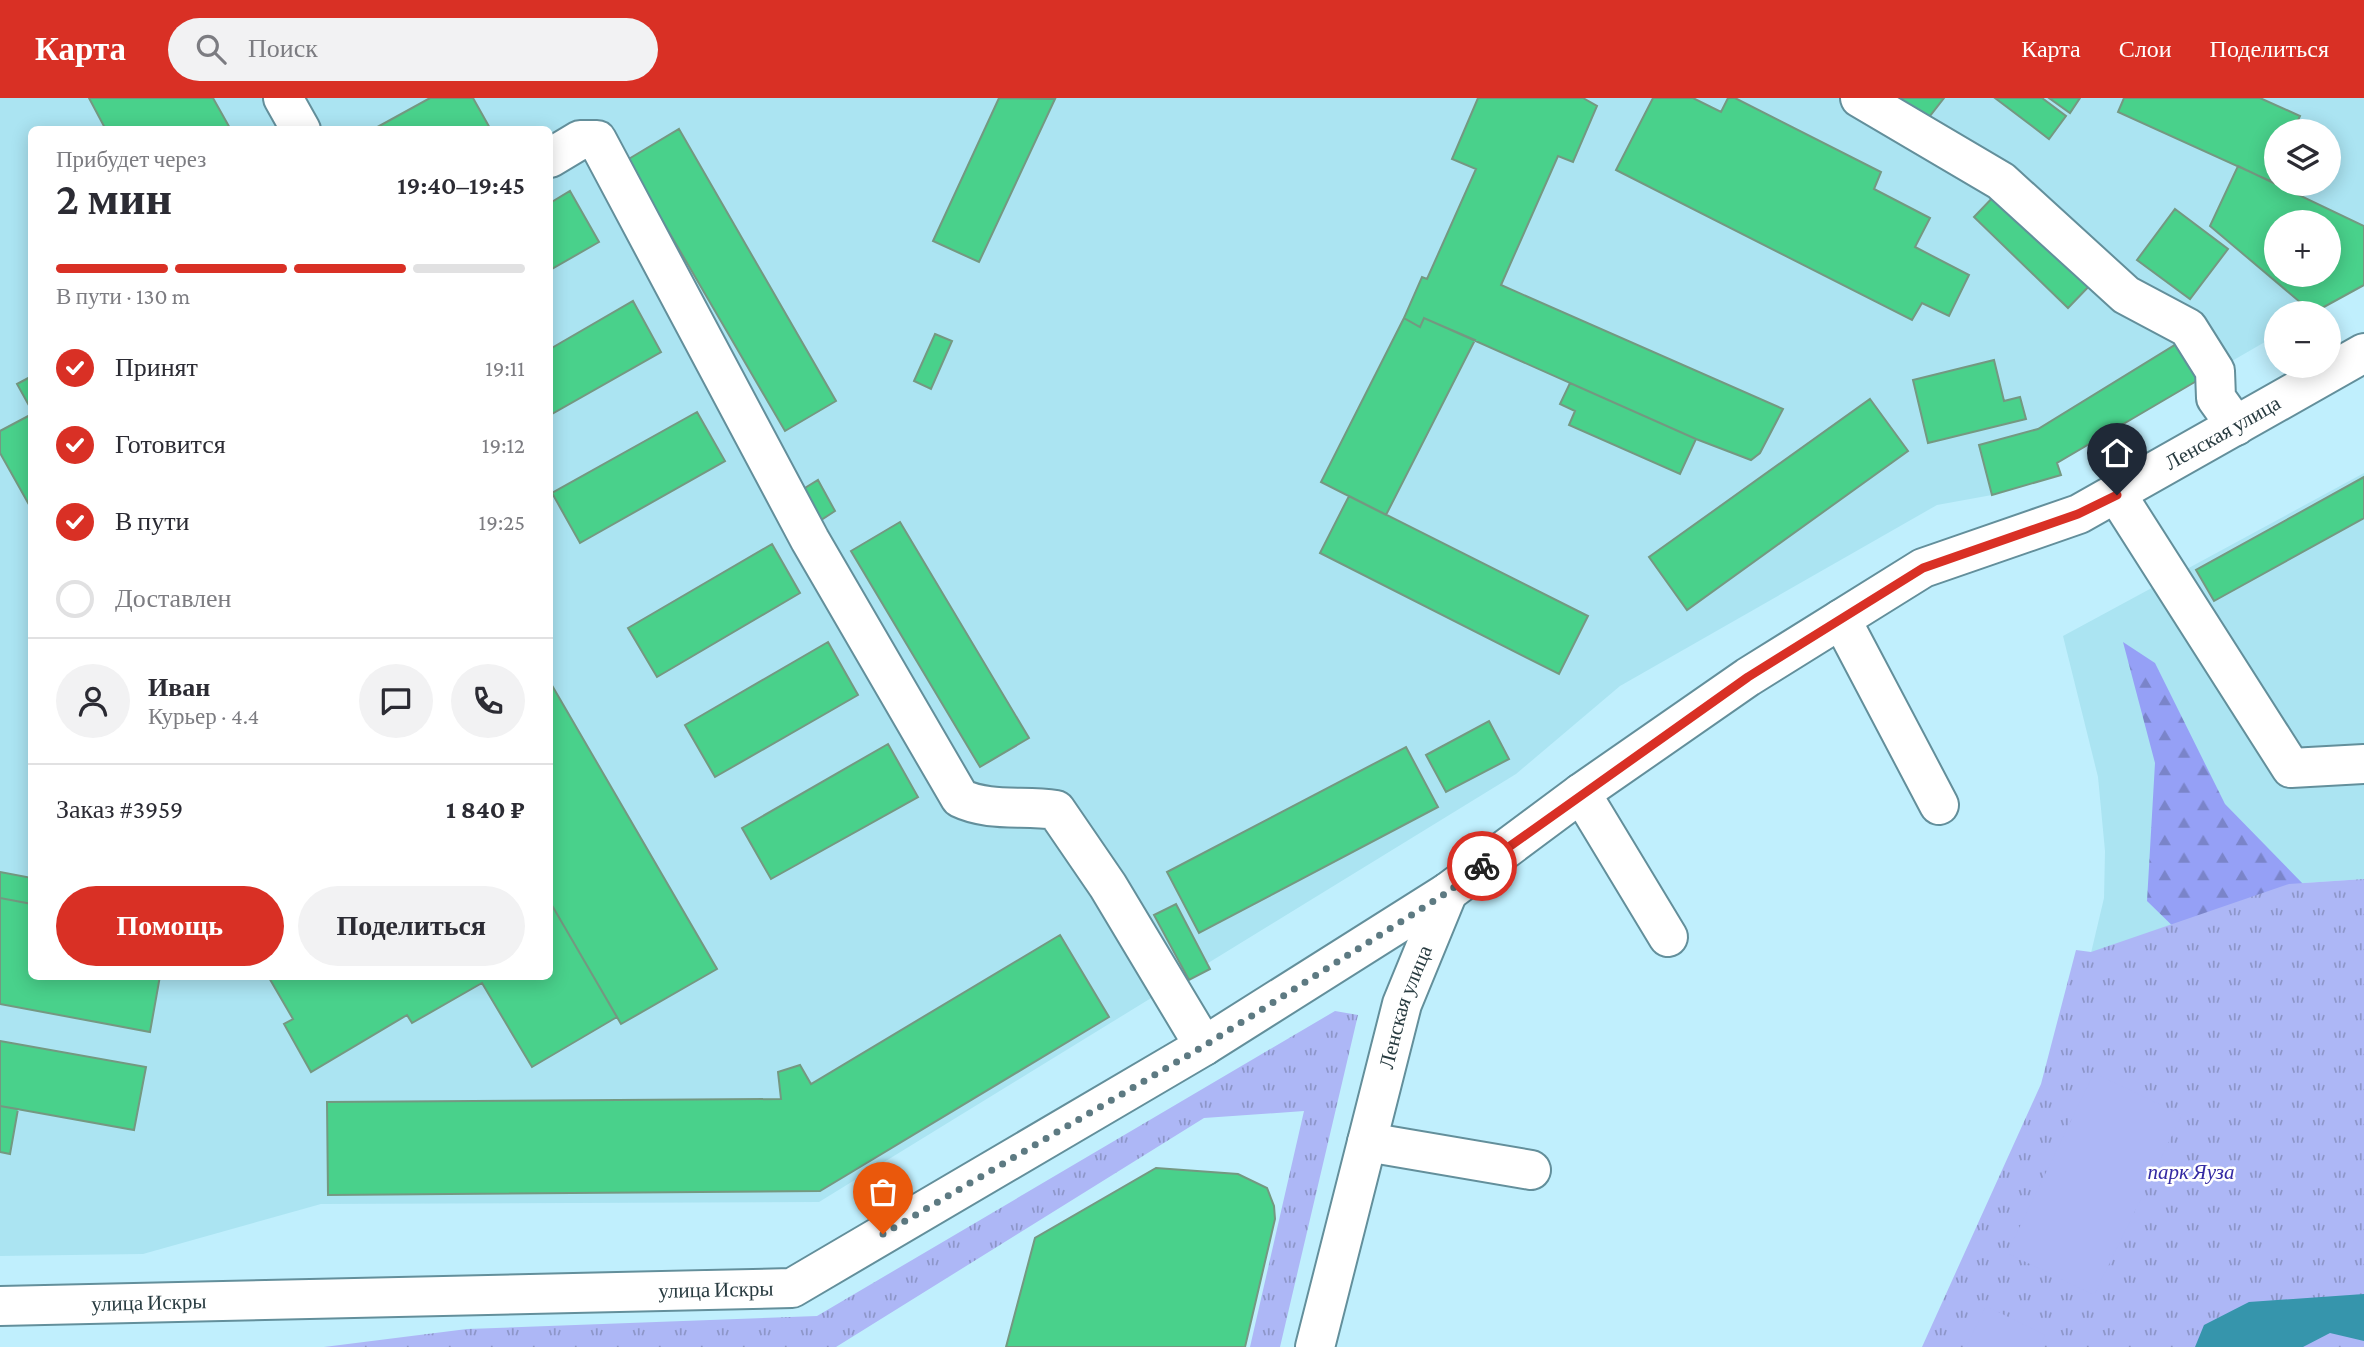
<!DOCTYPE html>
<html lang="ru">
<meta charset="utf-8">
<style>
body{margin:0;font-family:"Crimson Pro",serif;background:#f2f2f3;color:#2b2b33;height:100vh;display:flex;flex-direction:column;font-size:26px;white-space:nowrap}
*{box-sizing:border-box;margin:0}
p{font-size:23px;color:#7c7c81}
.icon{flex:none;width:38px;height:38px;fill:none;stroke:currentColor;stroke-width:2;stroke-linecap:round;stroke-linejoin:round}
.map{position:relative;flex:1;overflow:hidden}
.panel{position:absolute;left:28px;top:28px;width:525px;height:854px;display:flex;flex-direction:column;background:#fff;border-radius:10px;box-shadow:0 4px 18px #0003}
.panel>*{flex:none}
.tools{position:absolute;left:2264px;top:21px;display:grid;gap:14px}
.tools a{display:grid;place-items:center;width:77px;height:77px;border-radius:50%;background:#fff;box-shadow:0 4px 18px #0003;font-size:35px}
.pin{position:absolute;display:grid;place-items:center;width:60px;height:60px;color:#fff;margin:-72px -30px;border-radius:50% 50% 50% 0;rotate:-45deg;box-shadow:0 0 7px #0007}
.pin .icon{rotate:45deg}
.courier{position:absolute;display:grid;place-items:center;width:70px;height:70px;margin:-35px;border:5px solid #d93025;border-radius:50%;background:#fff;color:#222;box-shadow:0 2px 9px #0007}
.overview em{font-style:normal;font-weight:600}
.overview div{display:flex;flex-direction:column-reverse}
.overview{display:flex;align-items:center;justify-content:space-between;height:119px;padding:0 28px}
h1{font-size:46px;font-weight:600;line-height:52px}
.bar{display:grid;grid-template-columns:repeat(4,1fr);gap:10px 7px;align-content:center;height:84px;padding:0 28px}
.bar i{height:9px;border-radius:5px;background:#e1e1e2}
.bar .selected{background:#d93025}
.bar p{grid-column:span 4}
.line{display:flex;align-items:center;gap:18px;padding:0 28px;border-top:2px solid #e1e1e2}
.line div{flex:1}
.round{display:grid;place-items:center;flex:none;width:74px;height:74px;border-radius:37px;background:#f2f2f3}
ol{padding:0 28px;list-style:none}
li{display:flex;align-items:center;gap:21px;height:77px}
li p{margin-inline-start:auto}
li .icon{padding:7px;border-radius:50%;background:#d93025;color:#fff;stroke-width:4}
li:last-child{color:#7c7c81}
li i{width:38px;height:38px;border:4px solid #e1e1e2;border-radius:50%}
.button{display:flex;gap:14px;margin-top:auto;padding:14px 28px}
.button a{flex:1;height:80px;border-radius:42px;background:#d93025;color:#fff;font-size:28px;font-weight:600;line-height:80px;text-align:center}
.button a+a{background:#f2f2f3;color:#2b2b33}
header{display:flex;align-items:center;gap:42px;box-sizing:border-box;height:98px;padding:0 35px;background:#d93025;color:#fff}
header strong{font-size:33px}
nav{display:flex;gap:38px;margin-inline-start:auto;font-size:24px}
.search{width:490px;height:63px;background:#f2f2f3;display:flex;align-items:center;gap:18px;box-sizing:border-box;padding:0 24px;border-radius:38px;color:#7c7c81;font-size:26px}
.map>svg:first-child{display:block}
.built{fill:#abe4f2;fill-rule:evenodd}
.forest{fill:url(#forest-firs)}
.park{fill:url(#park-tufts)}
.pitch{fill:#adb7f6}
.water{fill:#3695ac}
.building{fill:#49d18b;stroke:#749881;stroke-width:2;fill-rule:evenodd}
.lines{fill:none;stroke-linecap:round;stroke-linejoin:round}
.minor-casing{stroke:#638f9b;stroke-width:42}
.minor{stroke:#fff;stroke-width:38}
.done{stroke:#5d7a82;stroke-width:7;stroke-dasharray:0 12.6}
.route{stroke:#d93025;stroke-width:9}
.labels{text-anchor:middle;stroke-width:5;stroke-linejoin:round;paint-order:stroke}
.street-label{font-size:21px;fill:#283b40;stroke:#fff}
.park-label{font-size:21px;font-style:italic;fill:#342aa3;stroke:#fff}
</style>
<header>
<strong>Карта</strong>
<div class="search"><svg class="icon" aria-label="search" viewBox="0 0 24 24"><circle cx="10" cy="10" r="6"/><path d="M15 15l6 6"/></svg>Поиск</div>
<nav><a>Карта</a><a>Слои</a><a>Поделиться</a></nav>
</header>
<div class="map">
<svg width="2364" height="1249" viewBox="0 0 2364 1249">
<defs>
<pattern id="forest-firs" width="22" height="20" patternUnits="userSpaceOnUse" patternTransform="scale(1.75)"><rect width="22" height="20" fill="#95a0f6"/><path d="M5 1l3.5 6h-7zM16 11l3.5 6h-7z" fill="#7a84c9"/></pattern>
<pattern id="park-tufts" width="24" height="20" patternUnits="userSpaceOnUse" patternTransform="scale(1.75)"><rect width="24" height="20" fill="#adb7f6"/><path d="M3 7l-1-3M5 7V3M7 7l1-3M15 17l-1-3M17 17v-4M19 17l1-3" fill="none" stroke="#8d96c9"/></pattern>
</defs>
<rect width="100%" height="100%" fill="#c0effd"/>
<path class="built" d="M0,0H2364V187L2314,215H2277V237L2057,364L1992,397L1937,407L1620,588L1516,676L819,1104L321,1106L143,1156L0,1158ZM32,32H550V878H32ZM2277,33H2329V86H2277ZM2277,124H2329V177H2277Z
M2364,375V781L2289,786L2091,855L2104,800L2105,753L2098,679L2063,538Z"/>
<path class="forest" d="M2123,544L2155,565L2225,706L2304,787L2186,841L2147,803L2155,665Z"/>
<path class="park" d="M2364,781V1249H1922L2041,986L2076,852L2091,854L2289,786Z
M1335,913L1358,917L1280,1249H1250L1304,1013L1204,1020L836,1249H324L467,1231L817,1218Z"/>
<path class="pitch" d="M2094,975L2182,1017L2094,1197L2007,1155Z
M1986,1208L2045,1237L2039,1249H1966Z"/>
<path class="water" d="M2364,1196V1243L2330,1235L2303,1249H2195L2204,1227L2249,1204Z"/>
<path class="building" d="M89,0H213L231,32H106Z
M430,0H473L491,32H372Z
M999,0L1055,1L979,164L933,143Z
M1478,0H1583L1597,8L1573,64L1558,58L1501,187L1783,311L1760,355L1751,362L1696,341L1424,220L1420,229L1404,220L1422,179L1427,181L1476,71L1452,61Z
M1653,0H1693L1721,14L1728,0H1735L1881,74L1874,91L1930,120L1915,149L1969,177L1949,218L1922,205L1912,222L1616,72Z
M1897,0H1944L1926,23Z
M1995,0H2042L2066,18L2049,41Z
M2049,0H2080L2070,15Z
M2124,0H2260L2300,18L2293,33H2277V68L2270,83L2118,14Z
M679,31L836,303L785,333L627,62Z
M2238,68L2364,128V187L2313,215L2210,128ZM2277,124H2329V177H2277Z
M570,93L599,144L550,172V105Z
M1999,93L2094,183L2068,210L1974,119Z
M2175,111L2228,151L2190,201L2137,162Z
M633,203L661,254L550,317V251Z
M1404,220L1420,229L1424,220L1475,242L1386,417L1321,384Z
M935,236L952,243L931,291L914,283Z
M2183,242L2205,278L2057,365L2061,377L1992,397L1979,347L2038,331Z
M1994,262L2004,303L2020,299L2026,321L1928,345L1913,282Z
M32,278V313L17,286Z
M1570,285L1696,341L1680,376L1569,327L1575,313L1560,306Z
M1870,301L1908,353L1687,512L1649,459Z
M697,314L725,363L580,445L552,395Z
M32,316V412L0,355V333Z
M2364,379V420L2214,503L2196,472Z
M818,382L835,413L818,424L800,393Z
M1349,398L1588,518L1559,576L1320,455Z
M900,424L1029,640L980,669L851,453Z
M772,446L800,495L657,579L628,530Z
M828,544L858,597L715,679L685,627Z
M550,584L717,871L621,926L550,804Z
M1489,623L1509,661L1446,694L1426,657Z
M888,646L918,699L771,781L742,730Z
M1406,649L1438,709L1199,835L1167,774Z
M0,774L32,780V806L0,800Z
M0,800L32,806V878H160L150,934L0,906Z
M550,804L617,919L532,969L482,885L412,925L407,917L311,974L284,926L293,921L268,878H550Z
M1176,806L1210,871L1189,882L1154,817Z
M1060,837L1109,919L820,1093L328,1097L327,1004L781,1001L778,974L800,967L811,986Z
M0,943L146,969L134,1032L0,1008Z
M0,1008L18,1011L10,1056L0,1054Z
M1156,1070L1238,1076L1267,1090L1274,1108L1275,1121L1245,1249H1006L1035,1140Z"/>
<g class="lines">
<g class="minor-casing">
<g id="minor">
<path d="M283,0L301,32"/>
<path d="M1860,0L2001,83L2126,197L2188,230L2215,273L2216,300L2236,328"/>
<path d="M550,60L580,42H597L810,442L960,700C989,714 1023,707 1056,712L1108,788L1204,948"/>
<path d="M2117,397L2291,670L2364,666"/>
<path d="M1841,521L1939,707"/>
<path d="M1581,695L1668,839"/>
<path d="M1367,1044L1531,1072"/>
<path id="s1" d="M0,1208L792,1190L1204,948L1448,794L1581,695L1748,579L1923,470L2079,416L2364,255"/>
<path id="s2" d="M1315,1249L1402,906L1448,794"/>
</g>
</g>
<use href="#minor" class="minor"/>
</g>
<g class="lines">
<path class="done" d="M883,1136L1204,948L1448,794L1482,768"/>
<path class="route" d="M1482,768L1748,579L1923,470L2078,416L2117,397"/>
</g>
<g class="labels">
<g class="street-label">
<text dy="7" stroke="none"><textPath href="#s1" startOffset="2464">Ленская улица</textPath></text>
<text dy="7" stroke="none"><textPath href="#s2" startOffset="352">Ленская улица</textPath></text>
<text dy="7" stroke="none"><textPath href="#s1" startOffset="716">улица Искры</textPath></text>
<text dy="7" stroke="none"><textPath href="#s1" startOffset="149">улица Искры</textPath></text>
</g>
<g class="park-label">
<text x="2191" y="1081">парк Яуза</text>
</g>
</g>
</svg>
<div class="tools">
<a><svg class="icon" aria-label="layers" viewBox="0 0 24 24"><path d="M12 4l9 5-9 5-9-5zM3 14l9 5 9-5"/></svg></a>
<a>+</a>
<a>−</a>
</div>
<div class="pin" style="left:883px;top:1136px;background:#ea580c"><svg class="icon" aria-label="bag" viewBox="0 0 24 24"><path d="M5 8h14l-1 12H6zM9 8a3 3 0 0 1 6 0"/></svg></div>
<div class="pin" style="left:2117px;top:397px;background:#1f2937"><svg class="icon" aria-label="home" viewBox="0 0 24 24"><path d="M3 11l9-7 9 7M6 9v11h12V9"/></svg></div>
<div class="courier" style="left:1482px;top:768px"><svg class="icon" aria-label="bike" viewBox="0 0 24 24"><circle cx="6" cy="16" r="4"/><circle cx="18" cy="16" r="4"/><path d="M6 16l4-8h5l3 8M10 8l3 8H6M13 5h3"/></svg></div>
<section class="panel">
<div class="overview"><div><h1>2 мин</h1><p>Прибудет через</p></div><em>19:40–19:45</em></div>
<div class="bar"><i class="selected"></i><i class="selected"></i><i class="selected"></i><i></i><p>В пути · 130 m</p></div>
<ol>
<li><svg class="icon" aria-label="check" viewBox="0 0 24 24"><path d="M5 12l5 5 9-10"/></svg>Принят<p>19:11</p></li>
<li><svg class="icon" aria-label="check" viewBox="0 0 24 24"><path d="M5 12l5 5 9-10"/></svg>Готовится<p>19:12</p></li>
<li><svg class="icon" aria-label="check" viewBox="0 0 24 24"><path d="M5 12l5 5 9-10"/></svg>В пути<p>19:25</p></li>
<li><i></i>Доставлен</li>
</ol>
<div class="line" style="height:126px"><a class="round"><svg class="icon" aria-label="person" viewBox="0 0 24 24"><circle cx="12" cy="8" r="4"/><path d="M4 21q1-7 8-7t8 7"/></svg></a><div><b>Иван</b><p>Курьер · 4.4</p></div><a class="round"><svg class="icon" aria-label="chat" viewBox="0 0 24 24"><path d="M4 5h16v11H9l-5 4z"/></svg></a><a class="round"><svg class="icon" aria-label="phone" viewBox="0 0 24 24"><path d="M5 4h4l2 5-3 2q2 4 5 5l2-3 5 2v4C11 20 4 13 5 4z"/></svg></a></div>
<div class="line" style="height:91px"><div>Заказ #3959</div><b>1 840 ₽</b></div>
<div class="button"><a>Помощь</a><a>Поделиться</a></div>
</section>
</div>
